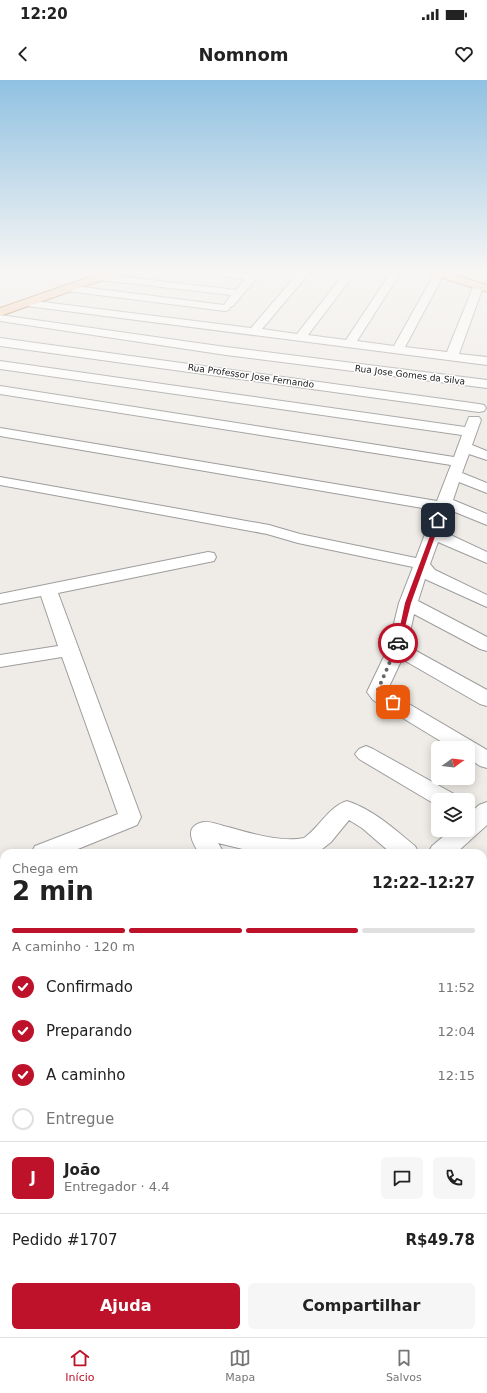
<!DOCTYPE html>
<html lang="pt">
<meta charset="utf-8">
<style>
body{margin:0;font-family:"DejaVu Sans",sans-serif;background:#f6f6f6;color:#222;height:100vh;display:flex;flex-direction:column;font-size:15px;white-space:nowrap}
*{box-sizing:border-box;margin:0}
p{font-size:13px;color:#767676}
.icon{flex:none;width:22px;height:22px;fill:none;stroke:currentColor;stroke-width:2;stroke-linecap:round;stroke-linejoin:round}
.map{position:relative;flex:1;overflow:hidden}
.sheet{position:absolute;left:0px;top:769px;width:487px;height:488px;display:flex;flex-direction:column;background:#fff;border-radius:12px 12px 0 0;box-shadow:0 2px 10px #0003}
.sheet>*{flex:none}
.needle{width:26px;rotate:75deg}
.tools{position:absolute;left:431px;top:661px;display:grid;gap:8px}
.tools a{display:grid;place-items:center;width:44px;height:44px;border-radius:6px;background:#fff;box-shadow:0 2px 10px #0003;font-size:20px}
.pin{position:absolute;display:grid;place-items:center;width:34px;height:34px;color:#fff;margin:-17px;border-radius:8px;box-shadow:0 2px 6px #0006}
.courier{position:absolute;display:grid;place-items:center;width:40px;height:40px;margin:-20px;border:3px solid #bd1229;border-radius:50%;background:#fff;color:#222;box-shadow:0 1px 5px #0007}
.headline em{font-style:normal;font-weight:600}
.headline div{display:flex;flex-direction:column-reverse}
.headline{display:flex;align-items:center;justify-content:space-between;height:68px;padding:0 12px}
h1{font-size:26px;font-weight:600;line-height:30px}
.bar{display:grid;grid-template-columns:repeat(4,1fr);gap:6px 4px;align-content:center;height:48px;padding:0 12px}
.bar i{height:5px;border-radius:3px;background:#e0e0e0}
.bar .active{background:#bd1229}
.bar p{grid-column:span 4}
.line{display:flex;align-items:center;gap:10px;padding:0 12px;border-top:1px solid #e0e0e0}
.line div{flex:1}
.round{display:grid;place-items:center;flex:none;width:42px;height:42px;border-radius:6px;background:#f6f6f6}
ol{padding:0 12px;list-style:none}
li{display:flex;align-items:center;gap:12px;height:44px}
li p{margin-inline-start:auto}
li .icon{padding:4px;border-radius:50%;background:#bd1229;color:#fff;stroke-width:4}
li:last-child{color:#767676}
li i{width:22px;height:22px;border:2px solid #e0e0e0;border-radius:50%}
.button{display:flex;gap:8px;margin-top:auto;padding:8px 12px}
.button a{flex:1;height:46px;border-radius:6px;background:#bd1229;color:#fff;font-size:16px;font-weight:600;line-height:46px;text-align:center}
.button a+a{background:#f6f6f6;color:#222}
.status{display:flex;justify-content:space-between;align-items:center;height:28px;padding:0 20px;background:#fff;direction:ltr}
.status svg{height:11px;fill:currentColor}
header{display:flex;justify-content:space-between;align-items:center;height:52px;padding:0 12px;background:#fff;font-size:18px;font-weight:600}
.tabs{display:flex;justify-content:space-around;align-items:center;height:56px;border-top:1px solid #e0e0e0;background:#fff;font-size:11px;color:#767676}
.tabs a{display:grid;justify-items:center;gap:2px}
.tabs .active{color:#bd1229}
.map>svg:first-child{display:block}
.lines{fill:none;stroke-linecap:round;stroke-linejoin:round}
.minor-casing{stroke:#9d9d9d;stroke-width:2}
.major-casing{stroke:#8e530e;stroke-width:2}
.minor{fill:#fff;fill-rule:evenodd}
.major{fill:#f4c9a8;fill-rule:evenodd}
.route{fill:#bd1229}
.done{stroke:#686766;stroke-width:4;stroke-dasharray:0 7.2}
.labels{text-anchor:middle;stroke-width:3;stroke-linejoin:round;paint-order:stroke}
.far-street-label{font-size:9px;fill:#202020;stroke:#fff}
</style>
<div class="status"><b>12:20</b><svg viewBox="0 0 49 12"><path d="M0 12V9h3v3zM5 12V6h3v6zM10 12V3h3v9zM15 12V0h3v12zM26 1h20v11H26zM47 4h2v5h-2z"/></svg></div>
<header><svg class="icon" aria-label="back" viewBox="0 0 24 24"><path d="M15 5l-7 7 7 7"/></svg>Nomnom<svg class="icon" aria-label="heart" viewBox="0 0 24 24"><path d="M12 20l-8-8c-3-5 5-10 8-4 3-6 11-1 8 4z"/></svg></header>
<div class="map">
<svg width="487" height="1257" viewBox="0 0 487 1257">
<rect width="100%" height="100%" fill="#efece7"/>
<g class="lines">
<g class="minor-casing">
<path id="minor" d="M207,192L250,194L262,192L233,226L230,227L229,230L225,231L67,211L62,208L67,205L224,225L231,215L100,200L95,197L100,194L236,210L245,199L212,195Z
M299,192H310L262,249L297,254L345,192H356L308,255L346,260L391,192H401L357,261L394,266L434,194L435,192H443L444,194L405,267L447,272L473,207L474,205H482L483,207L459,274L487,277V285L27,226L22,223L27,220L251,248Z
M0,235L226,267L487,300V308L226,275L0,241Z
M0,258L479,324L484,325L486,328L484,331L479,332L0,266Z
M0,281L465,347L469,337H479L481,340L472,365L487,371V380L469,374L462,393L487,403V413L459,402L453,420L487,434V445L450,430L442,451L487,472V483L438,462L430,484L435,490L487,515V527L425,499L418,521L487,557V571L480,569L414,534L407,566L487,610V626L480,624L402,579L387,611L487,670V688L480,686L468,678V668H452L373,620L367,612L388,568L399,523L413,487L298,463L267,454L0,405V397L269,445L300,454L416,478L434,430L0,356V348L437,421L451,385L0,314V306L454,377L462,355L0,289Z
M208,472L214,473L216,477L214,481L58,513L141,737L137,745L68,773H31L35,766L118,734L62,577L0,587V575L58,566L41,516L0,524V514Z
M366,666L373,669L454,714L457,720H438V726L359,679L355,674L359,669Z
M347,721C374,730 394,749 415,766L419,773H391L362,748L349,740L331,762L317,773H259L218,763L224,773H199C192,762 183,746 204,742C211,741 221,746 228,747C249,753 282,763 304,758C320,747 328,727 347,721Z
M487,722V745L456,773H428L432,766L451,750H468V735L479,725Z
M4,779V799L0,800V780Z
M487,814V834L483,835V815Z
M0,976L4,978V1013L0,1011Z
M487,986V1015L483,1017V988Z
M4,1049V1079L0,1081V1051Z
M487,1204V1239L483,1241V1206Z
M11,1253H50L48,1257H9Z
M418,1253H456L454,1257H416Z"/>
</g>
<g class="major-casing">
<path id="major" d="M104,192H121L120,194L0,236V228Z
M428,192H446L487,205V212L429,194Z"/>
</g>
<use href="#minor" class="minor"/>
<use href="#major" class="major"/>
</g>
<linearGradient id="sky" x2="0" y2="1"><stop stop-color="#90c1e2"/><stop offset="0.52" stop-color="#f8f6f4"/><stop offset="1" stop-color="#f8f6f4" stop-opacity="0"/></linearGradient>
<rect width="487" height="368" fill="url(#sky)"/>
<path class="route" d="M438,438L441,440L411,523L401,563L396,565L405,523L436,440Z"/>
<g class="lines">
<path class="done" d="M393,622L377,612L398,563"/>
</g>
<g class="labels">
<g class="far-street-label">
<text transform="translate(410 295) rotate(7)" y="3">Rua Jose Gomes da Silva</text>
<text transform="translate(251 296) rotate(8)" y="3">Rua Professor Jose Fernando</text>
</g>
</g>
</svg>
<div class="tools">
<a><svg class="needle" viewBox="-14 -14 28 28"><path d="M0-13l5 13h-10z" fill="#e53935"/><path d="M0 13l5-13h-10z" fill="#767676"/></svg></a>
<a><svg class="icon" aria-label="layers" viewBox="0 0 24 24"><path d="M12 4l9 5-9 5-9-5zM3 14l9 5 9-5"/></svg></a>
</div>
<div class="pin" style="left:393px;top:622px;background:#ea580c"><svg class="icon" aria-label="bag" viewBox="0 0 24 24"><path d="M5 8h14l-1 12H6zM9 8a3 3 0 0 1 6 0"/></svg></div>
<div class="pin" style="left:438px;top:440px;background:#1f2937"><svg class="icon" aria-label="home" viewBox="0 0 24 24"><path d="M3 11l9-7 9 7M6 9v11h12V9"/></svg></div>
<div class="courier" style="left:398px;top:563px"><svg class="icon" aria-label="car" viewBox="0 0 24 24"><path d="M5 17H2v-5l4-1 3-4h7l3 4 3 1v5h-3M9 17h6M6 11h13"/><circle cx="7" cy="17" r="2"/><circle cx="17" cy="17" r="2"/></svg></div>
<section class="sheet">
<div class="headline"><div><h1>2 min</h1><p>Chega em</p></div><em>12:22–12:27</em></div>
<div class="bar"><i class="active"></i><i class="active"></i><i class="active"></i><i></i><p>A caminho · 120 m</p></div>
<ol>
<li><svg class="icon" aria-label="check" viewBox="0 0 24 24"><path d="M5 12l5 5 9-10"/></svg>Confirmado<p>11:52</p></li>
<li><svg class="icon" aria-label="check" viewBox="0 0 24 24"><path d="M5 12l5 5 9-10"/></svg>Preparando<p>12:04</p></li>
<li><svg class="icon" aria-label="check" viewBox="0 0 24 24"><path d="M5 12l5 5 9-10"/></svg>A caminho<p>12:15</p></li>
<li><i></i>Entregue</li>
</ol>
<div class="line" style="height:72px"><b class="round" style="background:#bd1229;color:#fff">J</b><div><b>João</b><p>Entregador · 4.4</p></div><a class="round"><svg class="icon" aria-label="chat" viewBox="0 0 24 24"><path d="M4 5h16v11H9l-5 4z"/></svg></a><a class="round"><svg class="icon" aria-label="phone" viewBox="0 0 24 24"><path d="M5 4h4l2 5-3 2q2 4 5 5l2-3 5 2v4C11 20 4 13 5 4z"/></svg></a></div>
<div class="line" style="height:52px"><div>Pedido #1707</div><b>R$49.78</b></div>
<div class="button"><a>Ajuda</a><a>Compartilhar</a></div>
</section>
</div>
<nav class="tabs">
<a class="active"><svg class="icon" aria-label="home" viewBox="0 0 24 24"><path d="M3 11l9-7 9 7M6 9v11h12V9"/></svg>Início</a>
<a><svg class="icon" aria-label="map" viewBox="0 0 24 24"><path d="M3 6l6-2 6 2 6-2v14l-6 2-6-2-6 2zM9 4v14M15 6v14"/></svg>Mapa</a>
<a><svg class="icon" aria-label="saved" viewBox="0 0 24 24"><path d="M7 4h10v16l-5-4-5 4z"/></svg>Salvos</a>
</nav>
